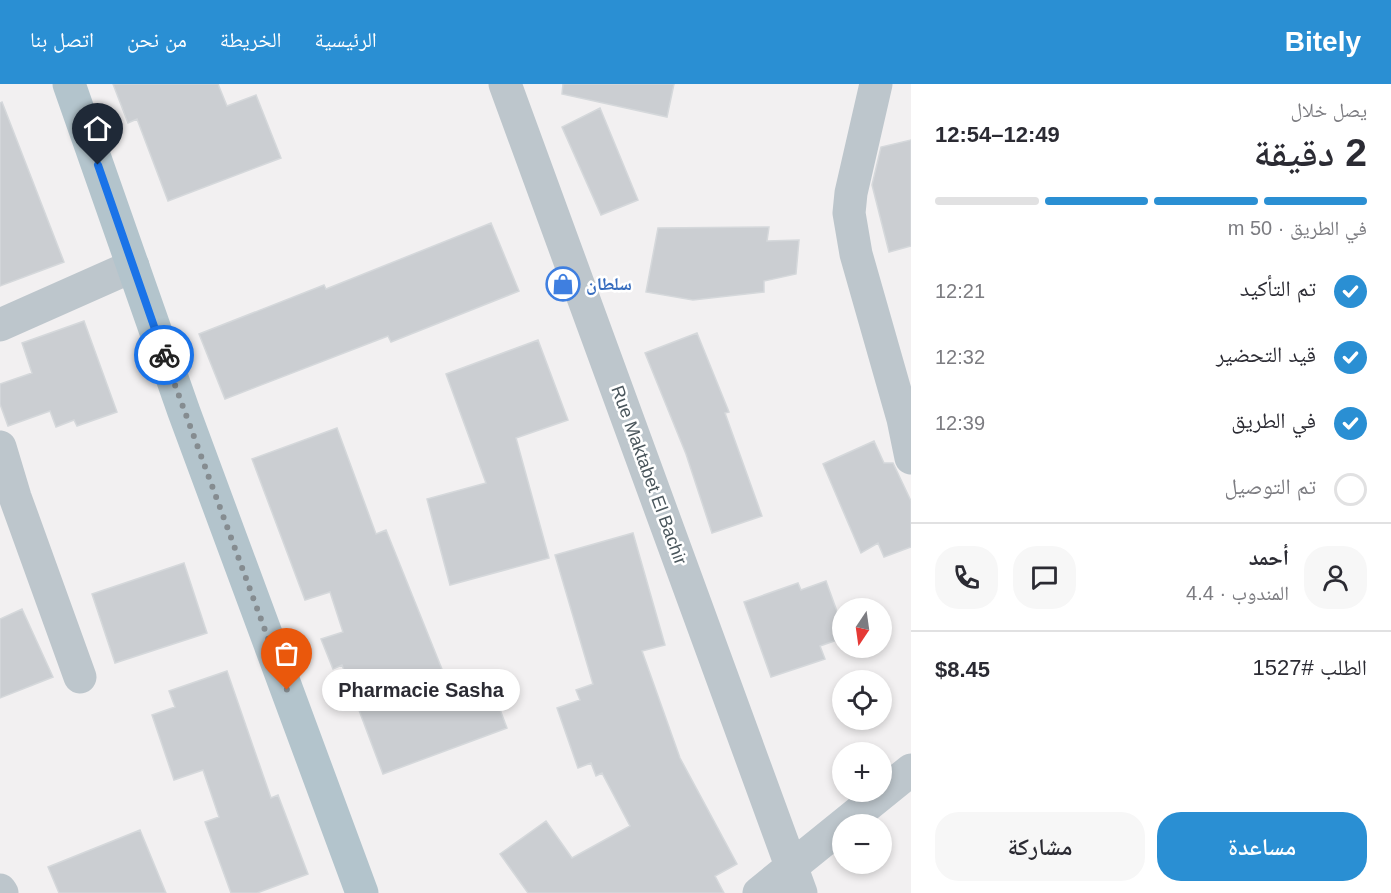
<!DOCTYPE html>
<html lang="ar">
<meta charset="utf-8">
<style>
body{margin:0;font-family:Helvetica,"Noto Naskh Arabic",sans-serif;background:#f7f7f7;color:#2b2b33;direction:rtl;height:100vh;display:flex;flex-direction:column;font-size:22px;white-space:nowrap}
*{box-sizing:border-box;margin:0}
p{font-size:20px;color:#7c7c81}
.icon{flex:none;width:33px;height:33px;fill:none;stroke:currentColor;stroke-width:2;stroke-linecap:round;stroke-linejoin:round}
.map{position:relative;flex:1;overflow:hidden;direction:ltr}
.panel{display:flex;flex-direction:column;background:#fff;width:480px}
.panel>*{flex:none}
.needle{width:39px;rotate:193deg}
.tools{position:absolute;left:832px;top:514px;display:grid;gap:12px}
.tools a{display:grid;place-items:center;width:60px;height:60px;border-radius:50%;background:#fff;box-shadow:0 3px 9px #0003;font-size:30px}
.pin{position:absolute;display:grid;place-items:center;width:51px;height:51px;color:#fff;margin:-62px -26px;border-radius:50% 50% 50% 0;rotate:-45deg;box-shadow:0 0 6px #0007}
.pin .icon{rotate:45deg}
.courier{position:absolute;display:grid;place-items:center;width:60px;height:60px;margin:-30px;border:4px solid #1a73e8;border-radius:50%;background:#fff;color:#222;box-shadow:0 2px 8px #0007}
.bubble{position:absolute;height:42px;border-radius:21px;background:#fff;box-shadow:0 3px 9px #0003;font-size:20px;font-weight:600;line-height:42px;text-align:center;direction:rtl}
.headline em{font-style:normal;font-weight:600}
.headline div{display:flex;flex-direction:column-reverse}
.headline{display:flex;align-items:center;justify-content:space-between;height:102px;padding:0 24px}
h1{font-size:39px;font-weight:600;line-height:45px}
.bar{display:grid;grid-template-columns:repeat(4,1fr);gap:9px 6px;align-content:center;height:72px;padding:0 24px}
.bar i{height:8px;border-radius:4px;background:#e1e1e2}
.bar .selected{background:#2a8fd3}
.bar p{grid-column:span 4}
.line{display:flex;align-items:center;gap:15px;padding:0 24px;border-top:2px solid #e1e1e2}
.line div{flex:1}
.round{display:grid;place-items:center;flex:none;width:63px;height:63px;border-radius:24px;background:#f7f7f7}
ol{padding:0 24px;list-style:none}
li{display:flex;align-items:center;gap:18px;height:66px}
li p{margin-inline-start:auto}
li .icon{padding:6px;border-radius:50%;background:#2a8fd3;color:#fff;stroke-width:4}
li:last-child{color:#7c7c81}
li i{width:33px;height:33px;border:3px solid #e1e1e2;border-radius:50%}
.button{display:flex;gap:12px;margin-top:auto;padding:12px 24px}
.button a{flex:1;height:69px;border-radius:24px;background:#2a8fd3;color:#fff;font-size:24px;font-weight:600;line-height:69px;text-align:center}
.button a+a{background:#f7f7f7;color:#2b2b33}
header{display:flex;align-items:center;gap:36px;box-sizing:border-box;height:84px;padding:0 30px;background:#2a8fd3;color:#fff}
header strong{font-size:28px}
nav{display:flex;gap:33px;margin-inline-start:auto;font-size:21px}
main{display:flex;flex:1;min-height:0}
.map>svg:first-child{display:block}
.building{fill:#cbced2;stroke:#d5d8db;stroke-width:1.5}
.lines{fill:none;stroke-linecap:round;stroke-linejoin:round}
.minor{stroke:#bdc6cc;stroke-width:33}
.major{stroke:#b3c4cc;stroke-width:33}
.done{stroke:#858c90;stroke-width:6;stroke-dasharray:0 10.8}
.route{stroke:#1a73e8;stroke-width:8}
.labels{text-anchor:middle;stroke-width:5;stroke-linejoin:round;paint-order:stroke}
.shop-label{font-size:18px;font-weight:bold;fill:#366cbe;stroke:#fff;text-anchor:start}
.street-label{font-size:18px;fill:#4a565c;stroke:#fff}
</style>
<header>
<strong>Bitely</strong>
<nav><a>الرئيسية</a><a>الخريطة</a><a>من نحن</a><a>اتصل بنا</a></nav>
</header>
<main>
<section class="panel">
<div class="headline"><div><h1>2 دقيقة</h1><p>يصل خلال</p></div><em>12:49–12:54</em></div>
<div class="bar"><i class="selected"></i><i class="selected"></i><i class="selected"></i><i></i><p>في الطريق · 50 m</p></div>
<ol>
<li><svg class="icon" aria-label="check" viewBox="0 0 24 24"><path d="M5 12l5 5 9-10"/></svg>تم التأكيد<p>12:21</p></li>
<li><svg class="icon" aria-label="check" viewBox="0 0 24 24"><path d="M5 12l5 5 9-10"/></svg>قيد التحضير<p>12:32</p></li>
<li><svg class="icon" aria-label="check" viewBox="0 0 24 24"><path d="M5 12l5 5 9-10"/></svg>في الطريق<p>12:39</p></li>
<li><i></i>تم التوصيل</li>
</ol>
<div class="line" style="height:108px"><a class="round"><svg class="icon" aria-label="person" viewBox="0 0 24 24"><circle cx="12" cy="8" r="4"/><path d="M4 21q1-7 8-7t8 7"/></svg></a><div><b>أحمد</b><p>المندوب · 4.4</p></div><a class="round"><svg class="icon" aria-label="chat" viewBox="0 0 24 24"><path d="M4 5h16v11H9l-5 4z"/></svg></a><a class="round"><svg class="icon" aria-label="phone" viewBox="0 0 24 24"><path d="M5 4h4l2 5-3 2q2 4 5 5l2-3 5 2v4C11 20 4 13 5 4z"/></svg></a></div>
<div class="line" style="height:78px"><div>الطلب #1527</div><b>$8.45</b></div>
<div class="button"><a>مساعدة</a><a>مشاركة</a></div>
</section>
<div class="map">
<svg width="911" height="809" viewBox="0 0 911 809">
<rect width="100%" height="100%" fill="#f2f0f1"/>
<path class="building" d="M113,0H218L227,22L256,11L281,74L168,117L137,35L128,39Z
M563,0H674L667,33L562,10Z
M2,18L64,178L0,202V19Z
M600,24L638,116L601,131L562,43Z
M911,56V162L889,168L872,101L881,63Z
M491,139L519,207L391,258L388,252L225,315L199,250L324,201L326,205Z
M769,143L767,157L799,156L796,190L764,197V208L693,216L646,208L658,144Z
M84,237L117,328L77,342L74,336L56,343L50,327L8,342L0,320V300L32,289L22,259Z
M697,249L729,328L725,329L762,432L712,449L686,370L645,269Z
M538,256L568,336L516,354L549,474L450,501L427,415L486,399L446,290Z
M337,344L376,450L386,446L456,620L493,607L507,644L383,690L342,581L333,585L321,555L343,548L330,508L305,516L252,375Z
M874,357L884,379H893L911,417V463L884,473L878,459L861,469L823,380Z
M633,449L665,561L642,567L680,674L737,780L715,792L724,809H528L500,770L546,737L572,774L630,742L602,689L596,692L591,679L578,684L557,624L580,616L576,606L593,600L555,471Z
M184,479L207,549L115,579L92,510Z
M826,497L843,544V554L820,562L825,575L771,593L744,518L798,499L801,506Z
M22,525L53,593L0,614V535Z
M227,587L271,714L278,711L308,790L257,809H231L205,738L219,733L203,686L174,696L152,631L175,623L169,607Z
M140,746L166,809H59L48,783Z"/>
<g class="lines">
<path class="minor" d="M505,0L801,809
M876,0L851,109L849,129L856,170L903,335L911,374
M0,241L133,182
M0,363L15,413L80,593
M0,806L2,809
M759,809L911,686"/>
<path class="major" d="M69,0L184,328L362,809"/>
</g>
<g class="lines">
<path class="done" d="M164,271L287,606"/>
<path class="route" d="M98,81L164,271"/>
</g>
<defs>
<g id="shop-ring" transform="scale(1.725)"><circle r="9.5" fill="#fff" stroke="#3f7fe0" stroke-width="1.5"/><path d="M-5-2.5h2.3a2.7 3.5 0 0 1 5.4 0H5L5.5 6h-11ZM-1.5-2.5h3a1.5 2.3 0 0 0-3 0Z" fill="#3f7fe0"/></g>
</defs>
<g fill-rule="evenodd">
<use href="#shop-ring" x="563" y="200"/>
</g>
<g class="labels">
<g class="shop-label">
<text x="586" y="206">سلطان</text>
</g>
<g class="street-label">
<text transform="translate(649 391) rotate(70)" y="6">Rue Maktabet El Bachir</text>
</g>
</g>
</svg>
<div class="tools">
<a><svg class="needle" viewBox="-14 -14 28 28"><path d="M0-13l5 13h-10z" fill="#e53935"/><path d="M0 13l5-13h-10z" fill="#7c7c81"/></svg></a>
<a><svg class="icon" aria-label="locate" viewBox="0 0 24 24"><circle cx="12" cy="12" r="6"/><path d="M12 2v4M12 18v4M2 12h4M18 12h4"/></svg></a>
<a>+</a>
<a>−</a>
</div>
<div class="pin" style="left:287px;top:606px;background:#ea580c"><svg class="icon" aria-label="bag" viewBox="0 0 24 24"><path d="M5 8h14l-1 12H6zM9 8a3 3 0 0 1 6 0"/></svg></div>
<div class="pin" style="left:98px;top:81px;background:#1f2937"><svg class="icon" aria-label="home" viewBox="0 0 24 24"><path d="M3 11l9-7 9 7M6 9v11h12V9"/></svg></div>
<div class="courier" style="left:164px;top:271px"><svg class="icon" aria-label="bike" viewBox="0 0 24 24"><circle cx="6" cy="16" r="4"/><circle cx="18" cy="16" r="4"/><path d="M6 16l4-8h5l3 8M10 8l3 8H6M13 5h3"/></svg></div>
<div class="bubble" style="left:322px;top:585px;width:198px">Pharmacie Sasha</div>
</div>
</main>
